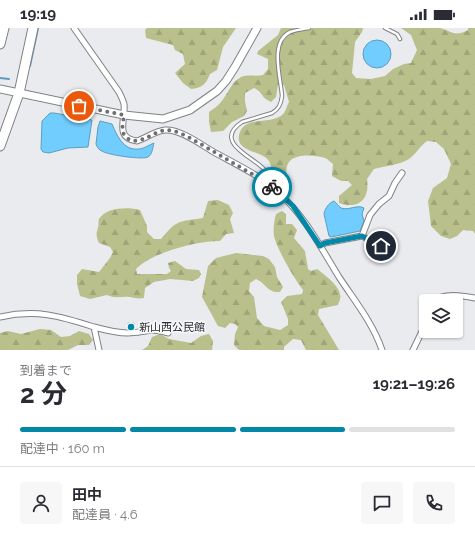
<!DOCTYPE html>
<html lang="ja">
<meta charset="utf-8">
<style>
body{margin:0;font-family:Raleway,"Noto Sans JP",sans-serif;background:#f7f7f7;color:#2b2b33;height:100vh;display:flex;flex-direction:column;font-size:15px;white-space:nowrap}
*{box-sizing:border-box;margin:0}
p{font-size:13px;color:#7c7c81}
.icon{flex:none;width:22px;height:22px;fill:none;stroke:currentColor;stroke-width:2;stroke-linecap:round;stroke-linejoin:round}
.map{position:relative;height:322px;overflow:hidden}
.side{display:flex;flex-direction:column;background:#fff;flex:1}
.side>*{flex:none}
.fabs{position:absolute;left:419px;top:266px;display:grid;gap:8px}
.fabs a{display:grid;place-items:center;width:44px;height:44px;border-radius:4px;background:#fff;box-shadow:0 1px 3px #0004;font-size:20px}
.pin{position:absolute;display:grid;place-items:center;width:34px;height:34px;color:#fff;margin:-17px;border:2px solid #fff;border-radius:50%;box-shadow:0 1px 4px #0007}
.courier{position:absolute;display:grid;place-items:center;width:40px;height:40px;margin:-20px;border:3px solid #0188a9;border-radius:50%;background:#fff;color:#222;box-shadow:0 1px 5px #0007}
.head em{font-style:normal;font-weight:700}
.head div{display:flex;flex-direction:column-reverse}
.head{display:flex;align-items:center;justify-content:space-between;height:68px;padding:0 20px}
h1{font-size:26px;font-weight:700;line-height:30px}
.bar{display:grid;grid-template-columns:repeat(4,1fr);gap:6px 4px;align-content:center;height:48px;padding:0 20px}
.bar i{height:5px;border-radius:3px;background:#e1e1e2}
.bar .selected{background:#0188a9}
.bar p{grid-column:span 4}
.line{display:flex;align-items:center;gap:10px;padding:0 20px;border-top:1px solid #e1e1e2}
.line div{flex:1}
.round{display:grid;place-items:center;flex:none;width:42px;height:42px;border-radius:4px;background:#f7f7f7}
.status{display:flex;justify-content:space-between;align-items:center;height:28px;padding:0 20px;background:#fff;direction:ltr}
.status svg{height:11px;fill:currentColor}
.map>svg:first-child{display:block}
.forest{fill:url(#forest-firs)}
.water{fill:#71cdfd;stroke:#5c9dbf}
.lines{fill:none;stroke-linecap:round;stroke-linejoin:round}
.stream{stroke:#5c9dbf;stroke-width:2}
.building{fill:#fcc296;stroke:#ada9a7;filter:url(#shadow)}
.lane-casing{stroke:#818286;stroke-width:4.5}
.street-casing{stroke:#818286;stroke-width:7}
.secondary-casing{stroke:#818286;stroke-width:9}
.highway-casing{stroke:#818286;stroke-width:11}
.lane{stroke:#fff;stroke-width:2.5}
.street{stroke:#fff;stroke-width:5}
.secondary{stroke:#fff;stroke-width:7}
.highway{stroke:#fff;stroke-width:9}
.done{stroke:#6e6f71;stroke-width:4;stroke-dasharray:0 7.2}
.route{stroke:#0188a9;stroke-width:5}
.poi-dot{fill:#0188a9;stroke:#f6f8fc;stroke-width:1.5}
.labels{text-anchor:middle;stroke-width:3;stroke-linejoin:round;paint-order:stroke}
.poi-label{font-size:11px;fill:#2b2c2d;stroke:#f6f8fc;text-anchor:start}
</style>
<div class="status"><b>19:19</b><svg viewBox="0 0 49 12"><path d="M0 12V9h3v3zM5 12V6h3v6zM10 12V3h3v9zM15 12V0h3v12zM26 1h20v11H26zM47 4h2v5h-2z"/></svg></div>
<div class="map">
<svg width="475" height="322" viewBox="0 0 475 322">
<defs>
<pattern id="forest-firs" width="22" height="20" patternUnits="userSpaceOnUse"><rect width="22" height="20" fill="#b9c08b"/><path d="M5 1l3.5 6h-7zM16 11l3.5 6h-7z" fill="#9fa578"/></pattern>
<filter id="shadow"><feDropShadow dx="-2" dy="2" stdDeviation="0" flood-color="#0004"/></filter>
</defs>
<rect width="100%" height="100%" fill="#e9ebef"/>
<path class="forest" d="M147,0H236L223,19L217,42L210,46C206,56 202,60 191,61L183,55L175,45L185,36L183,26L175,22L173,17L146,10L145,2Z
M281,0H363L362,4L355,14L352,45L356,50L371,51L385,48L393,41L404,36L411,35L417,22L411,7L401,0C413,0 427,0 439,0C451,2 453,10 468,2V0H475V206L473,203L463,202L457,208L450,211L441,208L431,198L428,173L433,160L447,150L451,136L444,121L436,114L427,113C420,118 416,126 409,131C399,137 385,138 374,141L367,151C370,171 359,182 339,175V168L352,157L348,153H341L332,148L333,136C330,134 328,131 325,130C315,127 291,124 287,138C286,141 286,145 287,148L282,154L274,152C272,146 272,138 269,133C262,122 232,124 240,104C247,87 273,98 284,85C286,82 287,77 289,74L284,57H278L276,69L271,74C260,69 264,65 254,60L245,65V73L247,83L244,88L232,94L223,103L211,104L209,94V84C213,81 218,78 221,74C228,66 231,54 241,49C248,46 256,49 263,47L268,41V31L257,26L258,23L278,7Z
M218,172L229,177L233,185L230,191L234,205L226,206L220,213C196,213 153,224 136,241L137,246H167L171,243L169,240L168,235L175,233L186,241L199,242L201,246L199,250L193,253L170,251L154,254L145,260L144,270C138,271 135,270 130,269C121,268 115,271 107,267L90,271L80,268L77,256V247L82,241L99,244L110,230L113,224L110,219L99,215C96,208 96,206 98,200C99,197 98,193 99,191C106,179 129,179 140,182L147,198V204L154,211H161C178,191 178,194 203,190L208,173Z
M282,183L286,186V196H292L297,202L294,210L305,223L308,241L311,243L317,241C325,247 343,260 340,271C340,273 338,275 338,277L319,281L318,287L339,322H306L301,312L293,311L284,319V322H239L234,317L235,306L238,299L235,296L230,295L225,300L218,298L202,269L208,238L216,230L236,225L263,228L269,231L275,239L277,249L283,259L280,264C267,265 266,255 256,251L250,255L249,263L254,269L257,290L264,298L280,302L288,297V291L281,274L287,268L302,266L303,262C295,252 277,221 274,208C273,201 274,193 276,186Z
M40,301L51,302L61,309L70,308L79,303L89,306L93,312L89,317H78L68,322H0V305L8,303L21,306Z
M160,306L169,311L191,315L201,308L209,306L213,313L212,322H142L148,318L152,309Z"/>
<path class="water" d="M363 26a14 14 0 1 1 28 0a14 14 0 1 1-28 0Z
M50,85H54L92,92L88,119L68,120L49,125L43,124L41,121L42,93Z
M100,93L112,96C117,107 123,123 139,121C143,121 149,117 154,115C153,119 152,127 148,129C143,132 107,127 102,123C99,122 97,119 96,116L98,99Z
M334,173C337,175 338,178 341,180C349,183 357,176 364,180L362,186L364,193L360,203L331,209L329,208L324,186C325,180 329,175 334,173Z"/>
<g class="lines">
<path class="stream" d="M30,38L38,0
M0,50L9,51"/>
</g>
<path class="building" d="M128,295H134V304L128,303Z"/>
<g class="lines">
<g class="lane-casing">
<path id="lane" d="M385,0L397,6L400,11
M266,154C267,151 268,148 267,145C262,132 209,116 242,94L272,85C279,81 281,76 282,68C281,50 269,14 290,4C296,2 303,1 309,0"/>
</g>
<g class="street-casing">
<path id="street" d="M74,0L119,64C121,68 123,72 124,76C126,92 114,110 137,113C146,110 155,103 165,102C180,101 200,116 212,123C235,136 260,147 279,165C305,188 321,220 339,249C354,272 373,295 382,322
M362,208L381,218
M320,218L325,215L362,208L370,187L379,176L389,168L395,155L402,145
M436,273C442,264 465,268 475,270
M0,289C36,281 60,288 94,299L99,322
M94,299C105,302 116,305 128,305C143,305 152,299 168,305
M413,322L426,295"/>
</g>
<g class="secondary-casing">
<path id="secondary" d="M0,61L124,87L163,91L190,82L217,63L226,53L235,39L257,0"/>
</g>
<g class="highway-casing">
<path id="highway" d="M0,16L4,0
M0,118L19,65L33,0"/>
</g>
<use href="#lane" class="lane"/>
<use href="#street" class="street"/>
<use href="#secondary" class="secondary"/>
<use href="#highway" class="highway"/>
</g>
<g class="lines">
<path class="done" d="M79,78L124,87C123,95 120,105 127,110C139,119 153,103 166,102C175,102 184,107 192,111L252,146L272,159"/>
<path class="route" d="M272,159L293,178L320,218L325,215L362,208L381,218"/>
</g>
<circle class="poi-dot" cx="131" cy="299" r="4"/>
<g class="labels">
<g class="poi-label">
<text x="139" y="303">新山西公民館</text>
</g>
</g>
</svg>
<div class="fabs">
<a><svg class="icon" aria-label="layers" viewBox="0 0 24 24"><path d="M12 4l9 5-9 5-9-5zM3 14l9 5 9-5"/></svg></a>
</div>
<div class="pin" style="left:79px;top:78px;background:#ea580c"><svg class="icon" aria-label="bag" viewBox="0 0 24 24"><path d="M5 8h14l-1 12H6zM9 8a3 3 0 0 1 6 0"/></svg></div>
<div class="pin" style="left:381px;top:218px;background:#1f2937"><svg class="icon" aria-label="home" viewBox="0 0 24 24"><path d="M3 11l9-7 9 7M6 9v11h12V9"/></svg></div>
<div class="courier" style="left:272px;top:159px"><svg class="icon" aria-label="bike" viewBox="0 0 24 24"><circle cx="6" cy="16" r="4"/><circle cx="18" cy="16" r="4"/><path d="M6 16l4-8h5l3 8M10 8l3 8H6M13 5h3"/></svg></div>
</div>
<section class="side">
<div class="head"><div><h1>2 分</h1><p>到着まで</p></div><em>19:21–19:26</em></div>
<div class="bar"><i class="selected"></i><i class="selected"></i><i class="selected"></i><i></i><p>配達中 · 160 m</p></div>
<div class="line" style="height:72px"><a class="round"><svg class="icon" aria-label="person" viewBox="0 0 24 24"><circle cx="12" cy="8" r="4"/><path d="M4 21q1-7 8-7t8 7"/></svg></a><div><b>田中</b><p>配達員 · 4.6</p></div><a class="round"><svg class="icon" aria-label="chat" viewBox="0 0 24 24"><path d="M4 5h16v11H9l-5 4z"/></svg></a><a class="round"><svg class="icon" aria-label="phone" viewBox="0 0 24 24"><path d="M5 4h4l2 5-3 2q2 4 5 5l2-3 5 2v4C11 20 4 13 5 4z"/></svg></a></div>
</section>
